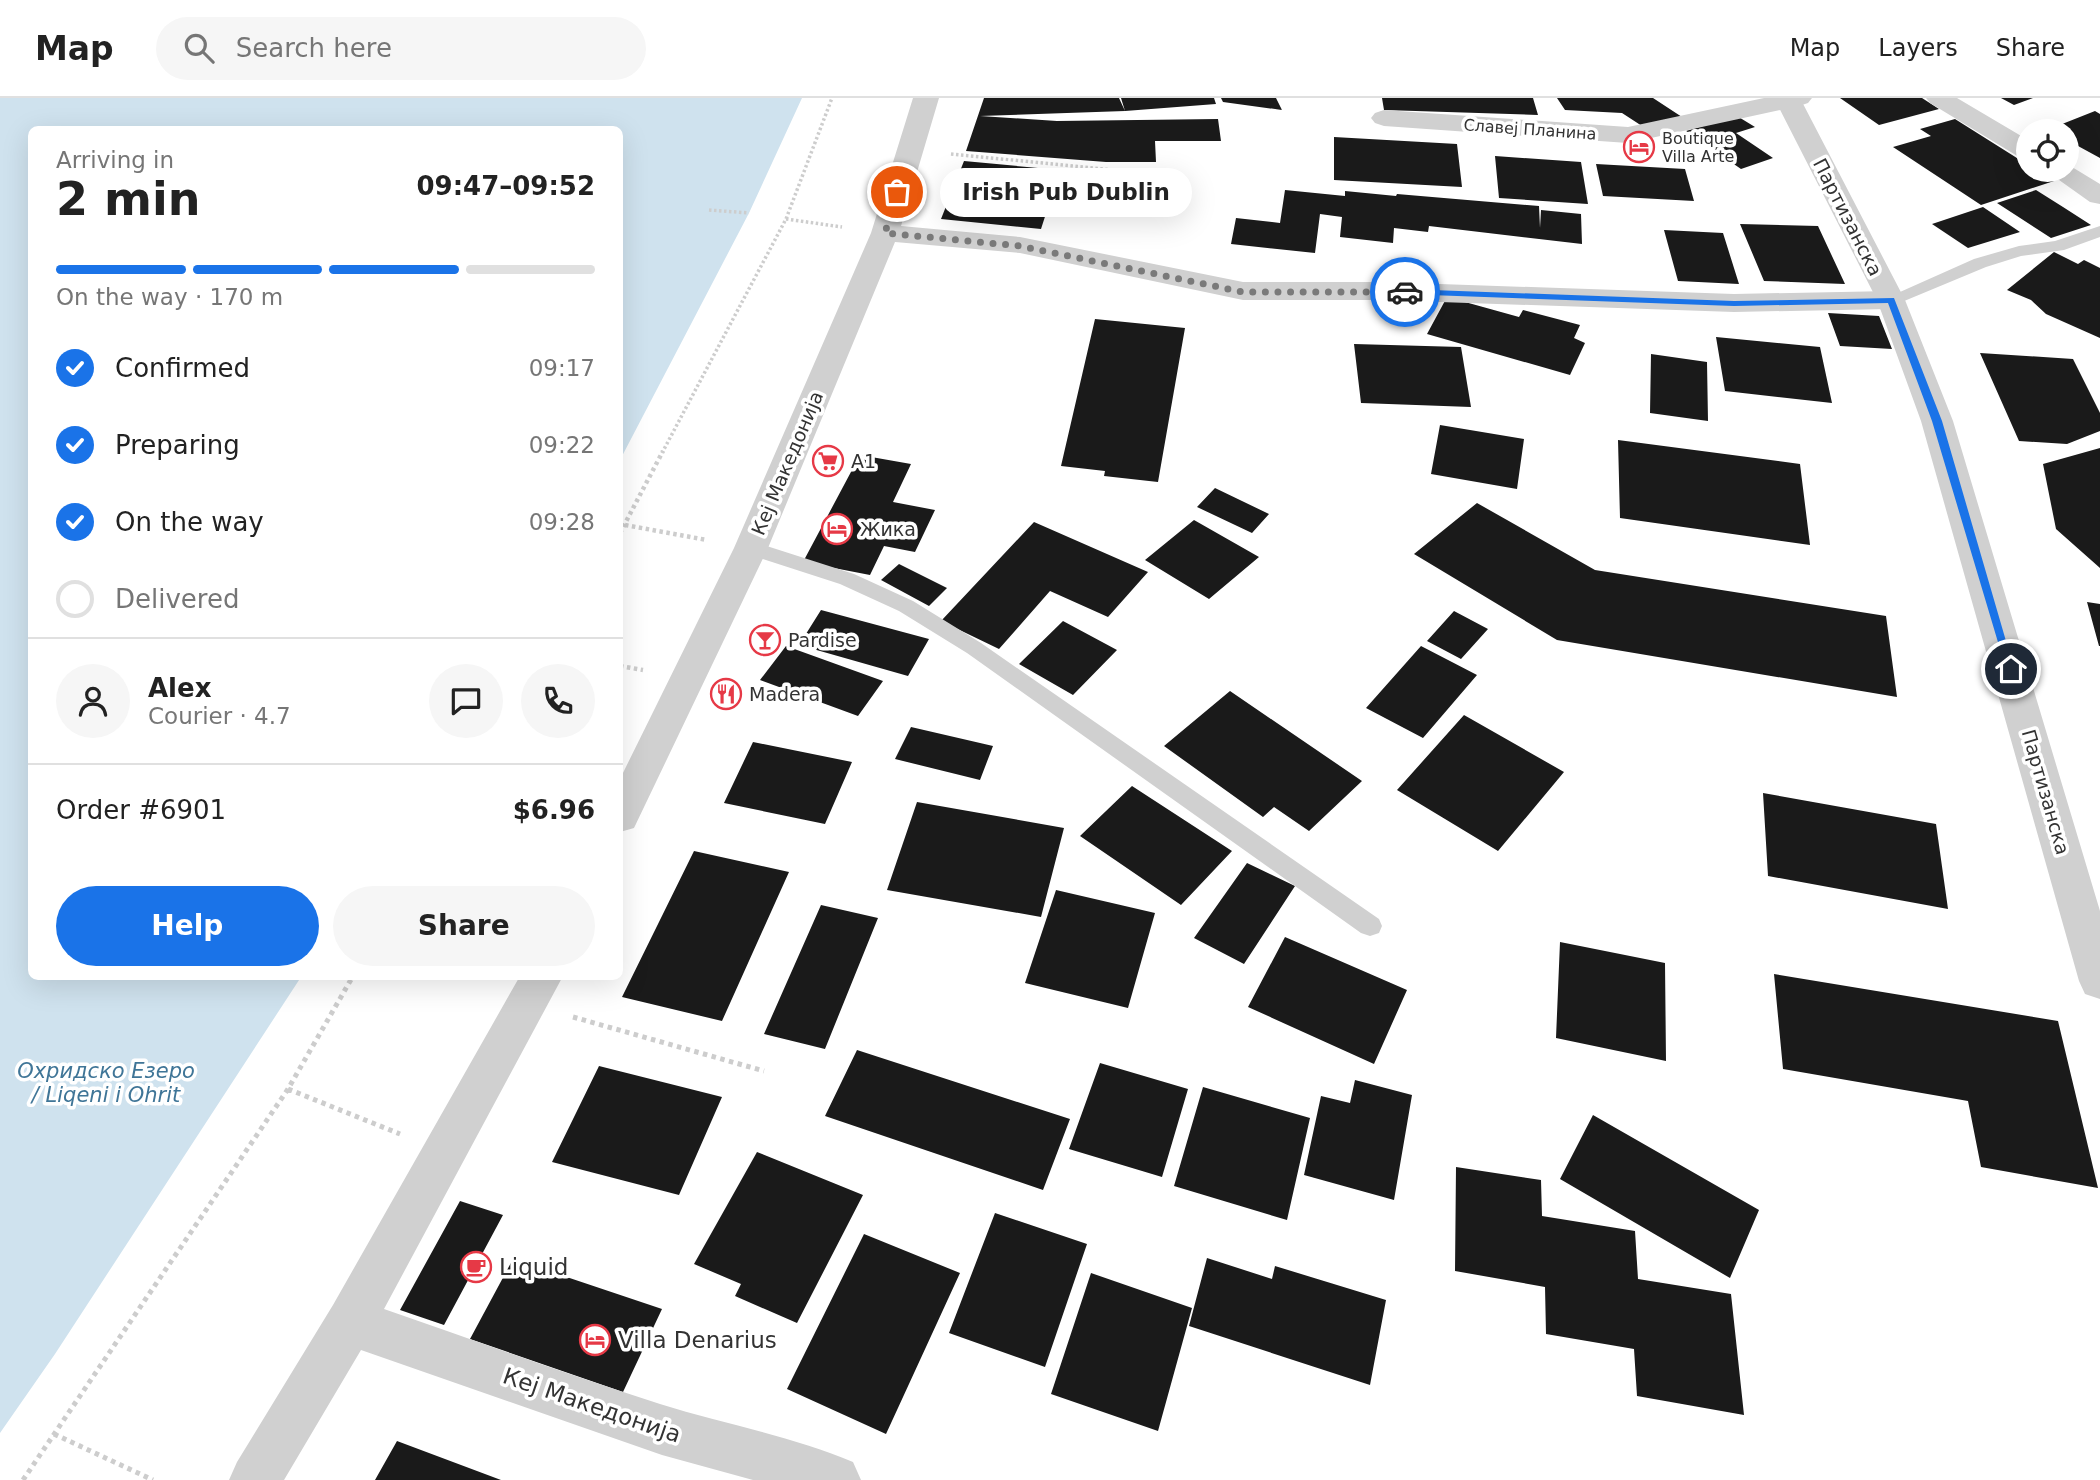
<!DOCTYPE html>
<meta charset="utf-8">
<style>
body{margin:0;font-family:"DejaVu Sans",sans-serif;background:#f6f6f6;color:#222;height:100vh;display:flex;flex-direction:column;font-size:26px;white-space:nowrap}
*{box-sizing:border-box;margin:0}
p{font-size:23px;color:#767676}
.icon{flex:none;width:38px;height:38px;fill:none;stroke:currentColor;stroke-width:2;stroke-linecap:round;stroke-linejoin:round}
.map{position:relative;flex:1;overflow:hidden}
.sheet{position:absolute;left:28px;top:28px;width:595px;height:854px;display:flex;flex-direction:column;background:#fff;border-radius:10px;box-shadow:0 7px 28px #0002}
.sheet>*{flex:none}
.tools{position:absolute;left:2016px;top:21px;display:grid;gap:14px}
.tools a{display:grid;place-items:center;width:63px;height:63px;border-radius:50%;background:#fff;box-shadow:0 7px 28px #0002;font-size:35px}
.pin{position:absolute;display:grid;place-items:center;width:60px;height:60px;color:#fff;margin:-30px;border:4px solid #fff;border-radius:50%;box-shadow:0 2px 7px #0007}
.courier{position:absolute;display:grid;place-items:center;width:70px;height:70px;margin:-35px;border:5px solid #1a73e8;border-radius:50%;background:#fff;color:#222;box-shadow:0 2px 9px #0007}
.bubble{position:absolute;height:49px;border-radius:24px;background:#fff;box-shadow:0 7px 28px #0002;font-size:23px;font-weight:700;line-height:49px;text-align:center}
.overview em{font-style:normal;font-weight:700}
.overview div{display:flex;flex-direction:column-reverse}
.overview{display:flex;align-items:center;justify-content:space-between;height:119px;padding:0 28px}
h1{font-size:46px;font-weight:700;line-height:52px}
.bar{display:grid;grid-template-columns:repeat(4,1fr);gap:10px 7px;align-content:center;height:84px;padding:0 28px}
.bar i{height:9px;border-radius:5px;background:#e0e0e0}
.bar .current{background:#1a73e8}
.bar p{grid-column:span 4}
.line{display:flex;align-items:center;gap:18px;padding:0 28px;border-top:2px solid #e0e0e0}
.line div{flex:1}
.round{display:grid;place-items:center;flex:none;width:74px;height:74px;border-radius:37px;background:#f6f6f6}
ol{padding:0 28px;list-style:none}
li{display:flex;align-items:center;gap:21px;height:77px}
li p{margin-inline-start:auto}
li .icon{padding:7px;border-radius:50%;background:#1a73e8;color:#fff;stroke-width:4}
li:last-child{color:#767676}
li i{width:38px;height:38px;border:4px solid #e0e0e0;border-radius:50%}
.primary-button{display:flex;gap:14px;margin-top:auto;padding:14px 28px}
.primary-button a{flex:1;height:80px;border-radius:42px;background:#1a73e8;color:#fff;font-size:28px;font-weight:700;line-height:80px;text-align:center}
.primary-button a+a{background:#f6f6f6;color:#222}
header{display:flex;align-items:center;gap:42px;box-sizing:border-box;height:98px;padding:0 35px;background:#fff;border-bottom:2px solid #e0e0e0}
header strong{font-size:33px}
nav{display:flex;gap:38px;margin-inline-start:auto;font-size:24px}
.search{width:490px;height:63px;background:#f6f6f6;display:flex;align-items:center;gap:18px;box-sizing:border-box;padding:0 24px;border-radius:38px;color:#767676;font-size:26px}
.map>svg:first-child{display:block}
.water{fill:#cfe2ee}
.building{fill:#1a1a1a}
.lines{fill:none;stroke-linecap:round;stroke-linejoin:round}
.path-far2{stroke:#cdcdcd;stroke-width:3.5;stroke-dasharray:2.5 2.5;stroke-linecap:butt}
.path-far1{stroke:#cdcdcd;stroke-width:4.5;stroke-dasharray:3.5 3.5;stroke-linecap:butt}
.path{stroke:#cdcdcd;stroke-width:5;stroke-dasharray:4.5 4.5;stroke-linecap:butt}
.service{fill:#d0d0d0;fill-rule:evenodd}
.minor{fill:#d0d0d0;fill-rule:evenodd}
.tertiary{fill:#d0d0d0;fill-rule:evenodd}
.route{fill:#1a73e8}
.done{stroke:#7a7a7a;stroke-width:7;stroke-dasharray:0 12.6}
.labels{text-anchor:middle;stroke-width:7;stroke-linejoin:round;paint-order:stroke}
.far-street-label{font-size:16px;fill:#333;stroke:#fff}
.far-poi-label{font-size:16px;fill:#333;stroke:#fff;text-anchor:start}
.street-label{font-size:19px;fill:#333;stroke:#fff}
.poi-label{font-size:19px;fill:#333;stroke:#fff;text-anchor:start}
.water-label{font-size:21px;font-style:italic;fill:#3f7597;stroke:#fff}
.near-poi-label{font-size:23px;fill:#333;stroke:#fff;text-anchor:start}
.near-street-label{font-size:23px;fill:#333;stroke:#fff}
</style>
<header>
<strong>Map</strong>
<div class="search"><svg class="icon" aria-label="search" viewBox="0 0 24 24"><circle cx="10" cy="10" r="6"/><path d="M15 15l6 6"/></svg>Search here</div>
<nav><a>Map</a><a>Layers</a><a>Share</a></nav>
</header>
<div class="map">
<svg width="2100" height="1382" viewBox="0 0 2100 1382">
<rect width="100%" height="100%" fill="#fff"/>
<path class="water" d="M0,0H802L749,115L620,362V32H32V878L301,879L55,1256L0,1335Z"/>
<path class="building" d="M984,0H1119L1125,13L980,18L1057,23L1218,21L1221,43H1155L1156,64H1106L966,53Z
M1121,0H1214L1216,6L1125,13Z
M1221,0H1276L1282,12L1223,4Z
M1382,0H1533L1538,17L1384,12Z
M1557,0H1653L1682,19L1642,28L1622,15L1565,12Z
M1840,0H1922L1939,11L1879,27Z
M2001,0H2033L2014,7Z
M2095,13L2100,16V60L2067,42V33L2047,32Z
M1737,18L1755,29L1736,35L1773,60L1741,71L1686,33Z
M1955,21L2028,67V72H2036L2054,83L1981,107L1893,49L1931,38L1920,31Z
M1334,39L1457,46L1462,89L1334,82Z
M1495,58L1581,64L1588,106L1499,100Z
M964,63L1060,72L1041,131L941,121Z
M1596,66L1685,71L1694,103L1603,98Z
M1285,92L1345,98V93L1396,98L1397,96L1539,108L1540,130L1541,112L1581,116L1582,146L1429,128L1428,134L1394,130L1393,145L1340,139L1342,119L1320,116L1315,155L1231,146L1236,120L1280,125Z
M2036,92L2063,109L2091,127L2051,140L1997,105Z
M1983,109L2020,134L1968,150L1932,126Z
M1740,126L1818,128L1845,186L1764,183Z
M1664,132L1723,135L1739,186L1678,183Z
M2054,154L2078,166L2084,162L2100,170V240L2046,216L2031,202L2007,192Z
M1447,199L1519,219L1523,212L1580,227L1574,240L1585,245L1570,277L1427,236Z
M1828,215L1879,218L1892,251L1840,248Z
M1095,221L1185,230L1158,384L1104,378L1105,373L1061,368Z
M1716,239L1820,249L1832,305L1725,293Z
M1354,246L1461,249L1471,309L1361,305Z
M1980,255L2073,261L2100,315V333L2067,346L2019,343Z
M1651,256L1707,264L1708,323L1650,315Z
M1440,327L1524,341L1517,391L1431,376Z
M1618,342L1800,366L1810,447L1620,420Z
M2100,350V470L2056,431L2043,366Z
M860,357L911,366L893,404L935,412L915,454L884,448L870,477L803,464Z
M1215,390L1269,416L1252,435L1197,409Z
M1477,405L1595,472L1886,518L1897,599L1557,542L1414,456Z
M1194,422L1259,459L1209,501L1145,462Z
M1034,424L1148,474L1108,519L1050,493L999,551L941,523Z
M899,466L947,490L929,508L881,482Z
M2087,504L2100,506V548H2099Z
M821,512L929,541L908,578L799,547Z
M1454,513L1488,531L1461,561L1427,543Z
M1063,523L1117,552L1073,597L1019,566Z
M786,548L883,583L858,618L760,582Z
M1421,548L1477,577L1423,640L1366,610Z
M1230,593L1362,683L1309,733L1274,709L1263,719L1164,648Z
M1464,617L1564,674L1498,753L1397,692Z
M911,629L993,648L980,682L895,661Z
M753,644L852,664L825,726L724,705Z
M1132,688L1232,753L1181,807L1080,738Z
M1763,695L1936,726L1948,811L1768,778Z
M917,704L1064,730L1041,819L887,792Z
M694,753L789,774L722,923L622,899Z
M1247,765L1295,788L1244,866L1194,840Z
M1056,792L1155,815L1128,910L1025,885Z
M821,807L878,820L825,951L764,936Z
M1285,839L1407,892L1374,966L1248,909Z
M1560,844L1665,865L1666,963L1556,940Z
M1774,876L2058,923L2098,1090L1981,1069L1968,1003L1783,971Z
M857,952L1070,1021L1043,1092L825,1018Z
M1100,965L1188,991L1162,1079L1069,1051Z
M599,968L722,999L679,1097L552,1064Z
M1355,982L1412,997L1394,1102L1304,1077L1321,998L1350,1005Z
M1203,989L1310,1020L1287,1122L1174,1088Z
M1593,1017L1759,1112L1730,1180L1560,1081Z
M757,1054L863,1097L797,1225L735,1198L741,1186L694,1166Z
M1456,1069L1541,1082L1542,1118L1635,1133L1638,1181L1731,1196L1744,1317L1637,1298L1634,1251L1546,1236L1545,1189L1455,1173Z
M460,1103L503,1117L444,1227L400,1212Z
M995,1115L1087,1146L1045,1269L949,1235Z
M864,1136L960,1175L886,1336L787,1291Z
M1207,1160L1272,1181L1275,1168L1386,1202L1370,1287L1189,1228Z
M513,1161L662,1211L623,1294L470,1241Z
M1091,1175L1192,1210L1158,1333L1051,1296Z
M397,1343L501,1382H375Z"/>
<g class="lines">
<path class="path-far2" d="M951,56L1185,79
M709,112L749,115
M786,121L842,129
M662,355L786,121L832,0"/>
<path class="path-far1" d="M625,427L707,442
M620,435L663,353
M620,568L643,572"/>
<path class="path" d="M573,919L764,973
M288,991L400,1036
M54,1336L153,1382
M23,1382L288,991L353,878"/>
<path class="service" d="M2100,128V139L2064,152L2021,158L1986,169L1897,206H1885L1882,202L1974,161L2019,148L2055,143Z
M751,443L854,476L913,503L981,545L1379,821L1382,828L1379,835L1370,838L1361,835L967,555L899,513L840,486L744,455L741,450Z"/>
<path class="minor" d="M913,0H939L901,128L1020,139L1243,184H1382L1734,196L1891,193L1901,196L1905,202L1901,208L1891,211L1734,214L1382,202H1243L1020,155L895,144L768,450L634,730L620,734V681L734,450L871,135Z
M1764,0H1812L1808,5L1799,8L1628,45L1384,28L1375,25L1371,20L1375,15L1384,12L1628,29Z
M1926,0H1957L2028,42V61L2019,59L1930,5Z
M2067,66L2100,86V106L2090,104L2045,72H2067Z
M520,878H563L384,1211C476,1243 567,1276 660,1306C724,1326 791,1338 853,1364L861,1382H753L662,1357L361,1252L284,1382H229L237,1364L333,1207Z"/>
<path class="tertiary" d="M1774,0H1800L1905,202L1953,323L2100,813V901L2085,896L2079,883L1921,323L1877,202Z"/>
</g>
<path class="route" d="M1405,191L1734,203L1894,200L1942,323L2015,574L2006,571L1932,323L1888,205L1734,208L1402,196Z"/>
<g class="lines">
<path class="done" d="M897,94L885,135L1020,148L1243,194H1405"/>
</g>
<defs>
<g id="hotel-ring" transform="scale(1.575)"><circle r="9.5" fill="#fff" stroke="#e63946" stroke-width="1.5"/><path d="M-6-4.5h1.5V1H6V5H4.5V3h-9V5H-6ZM-4 0a1.8 1.8 0 1 1 3.6 0ZM.5 0V-2.5h3Q6-2.5 6 0Z" fill="#e63946"/></g>
<g id="supermarket-ring" transform="scale(1.575)"><circle r="9.5" fill="#fff" stroke="#e63946" stroke-width="1.5"/><path d="M-6-5.5h2.5l.6 2H6L4.5 2H-2.5L-4.4-4H-6ZM-1.5 3.2a1.3 1.3 0 1 0 .1 0ZM3 3.2a1.3 1.3 0 1 0 .1 0Z" fill="#e63946"/></g>
<g id="bar-ring" transform="scale(1.575)"><circle r="9.5" fill="#fff" stroke="#e63946" stroke-width="1.5"/><path d="M-6-5H6L.8 .8V4.5H3.5V6h-7V4.5H-.8V.8Z" fill="#e63946"/></g>
<g id="restaurant-ring" transform="scale(1.575)"><circle r="9.5" fill="#fff" stroke="#e63946" stroke-width="1.5"/><path d="M-5-6h1v4h1v-4h1v4h1v-4h1v5L-1.5 .5V6h-2V.5L-5-1ZM5-6V6H3V1.5H1.5Q1.5-4 5-6Z" fill="#e63946"/></g>
<g id="cafe-ring" transform="scale(1.575)"><circle r="9.5" fill="#fff" stroke="#e63946" stroke-width="1.5"/><path d="M-5.5-4.5H6V0H3Q3 3.5 0 3.5H-2.5Q-5.5 3.5-5.5 0ZM3-3.2v2h1.7v-2ZM-6 4.5H4V6H-6Z" fill="#e63946"/></g>
</defs>
<g fill-rule="evenodd">
<use href="#hotel-ring" x="1639" y="49"/>
<use href="#supermarket-ring" x="828" y="363"/>
<use href="#hotel-ring" x="837" y="431"/>
<use href="#bar-ring" x="765" y="542"/>
<use href="#restaurant-ring" x="726" y="596"/>
<use href="#cafe-ring" x="476" y="1169"/>
<use href="#hotel-ring" x="595" y="1242"/>
</g>
<g class="labels">
<g class="far-street-label">
<text transform="translate(1530 31) rotate(4)" y="6">Славеј Планина</text>
</g>
<g class="far-poi-label">
<text x="1662" y="46">Boutique<tspan x="1662" dy="18">Villa Arte</tspan></text>
</g>
<g class="street-label">
<text transform="translate(1848 119) rotate(63)" y="7">Партизанска</text>
<text transform="translate(787 365) rotate(-67)" y="7">Кеј Македонија</text>
<text transform="translate(2046 694) rotate(74)" y="7">Партизанска</text>
</g>
<g class="poi-label">
<text x="851" y="370">A1</text>
<text x="860" y="438">Жика</text>
<text x="788" y="549">Pardise</text>
<text x="749" y="603">Madera</text>
</g>
<g class="water-label">
<text x="106" y="980">Охридско Езеро<tspan x="106" dy="24">/ Liqeni i Ohrit</tspan></text>
</g>
<g class="near-poi-label">
<text x="499" y="1177">Liquid</text>
<text x="618" y="1250">Villa Denarius</text>
</g>
<g class="near-street-label">
<text transform="translate(592 1307) rotate(19)" y="8">Кеј Македонија</text>
</g>
</g>
</svg>
<div class="tools">
<a><svg class="icon" aria-label="locate" viewBox="0 0 24 24"><circle cx="12" cy="12" r="6"/><path d="M12 2v4M12 18v4M2 12h4M18 12h4"/></svg></a>
</div>
<div class="pin" style="left:897px;top:94px;background:#ea580c"><svg class="icon" aria-label="bag" viewBox="0 0 24 24"><path d="M5 8h14l-1 12H6zM9 8a3 3 0 0 1 6 0"/></svg></div>
<div class="pin" style="left:2011px;top:571px;background:#1f2937"><svg class="icon" aria-label="home" viewBox="0 0 24 24"><path d="M3 11l9-7 9 7M6 9v11h12V9"/></svg></div>
<div class="courier" style="left:1405px;top:194px"><svg class="icon" aria-label="car" viewBox="0 0 24 24"><path d="M5 17H2v-5l4-1 3-4h7l3 4 3 1v5h-3M9 17h6M6 11h13"/><circle cx="7" cy="17" r="2"/><circle cx="17" cy="17" r="2"/></svg></div>
<div class="bubble" style="left:940px;top:70px;width:252px">Irish Pub Dublin</div>
<section class="sheet">
<div class="overview"><div><h1>2 min</h1><p>Arriving in</p></div><em>09:47–09:52</em></div>
<div class="bar"><i class="current"></i><i class="current"></i><i class="current"></i><i></i><p>On the way · 170 m</p></div>
<ol>
<li><svg class="icon" aria-label="check" viewBox="0 0 24 24"><path d="M5 12l5 5 9-10"/></svg>Confirmed<p>09:17</p></li>
<li><svg class="icon" aria-label="check" viewBox="0 0 24 24"><path d="M5 12l5 5 9-10"/></svg>Preparing<p>09:22</p></li>
<li><svg class="icon" aria-label="check" viewBox="0 0 24 24"><path d="M5 12l5 5 9-10"/></svg>On the way<p>09:28</p></li>
<li><i></i>Delivered</li>
</ol>
<div class="line" style="height:126px"><a class="round"><svg class="icon" aria-label="person" viewBox="0 0 24 24"><circle cx="12" cy="8" r="4"/><path d="M4 21q1-7 8-7t8 7"/></svg></a><div><b>Alex</b><p>Courier · 4.7</p></div><a class="round"><svg class="icon" aria-label="chat" viewBox="0 0 24 24"><path d="M4 5h16v11H9l-5 4z"/></svg></a><a class="round"><svg class="icon" aria-label="phone" viewBox="0 0 24 24"><path d="M5 4h4l2 5-3 2q2 4 5 5l2-3 5 2v4C11 20 4 13 5 4z"/></svg></a></div>
<div class="line" style="height:91px"><div>Order #6901</div><b>$6.96</b></div>
<div class="primary-button"><a>Help</a><a>Share</a></div>
</section>
</div>
